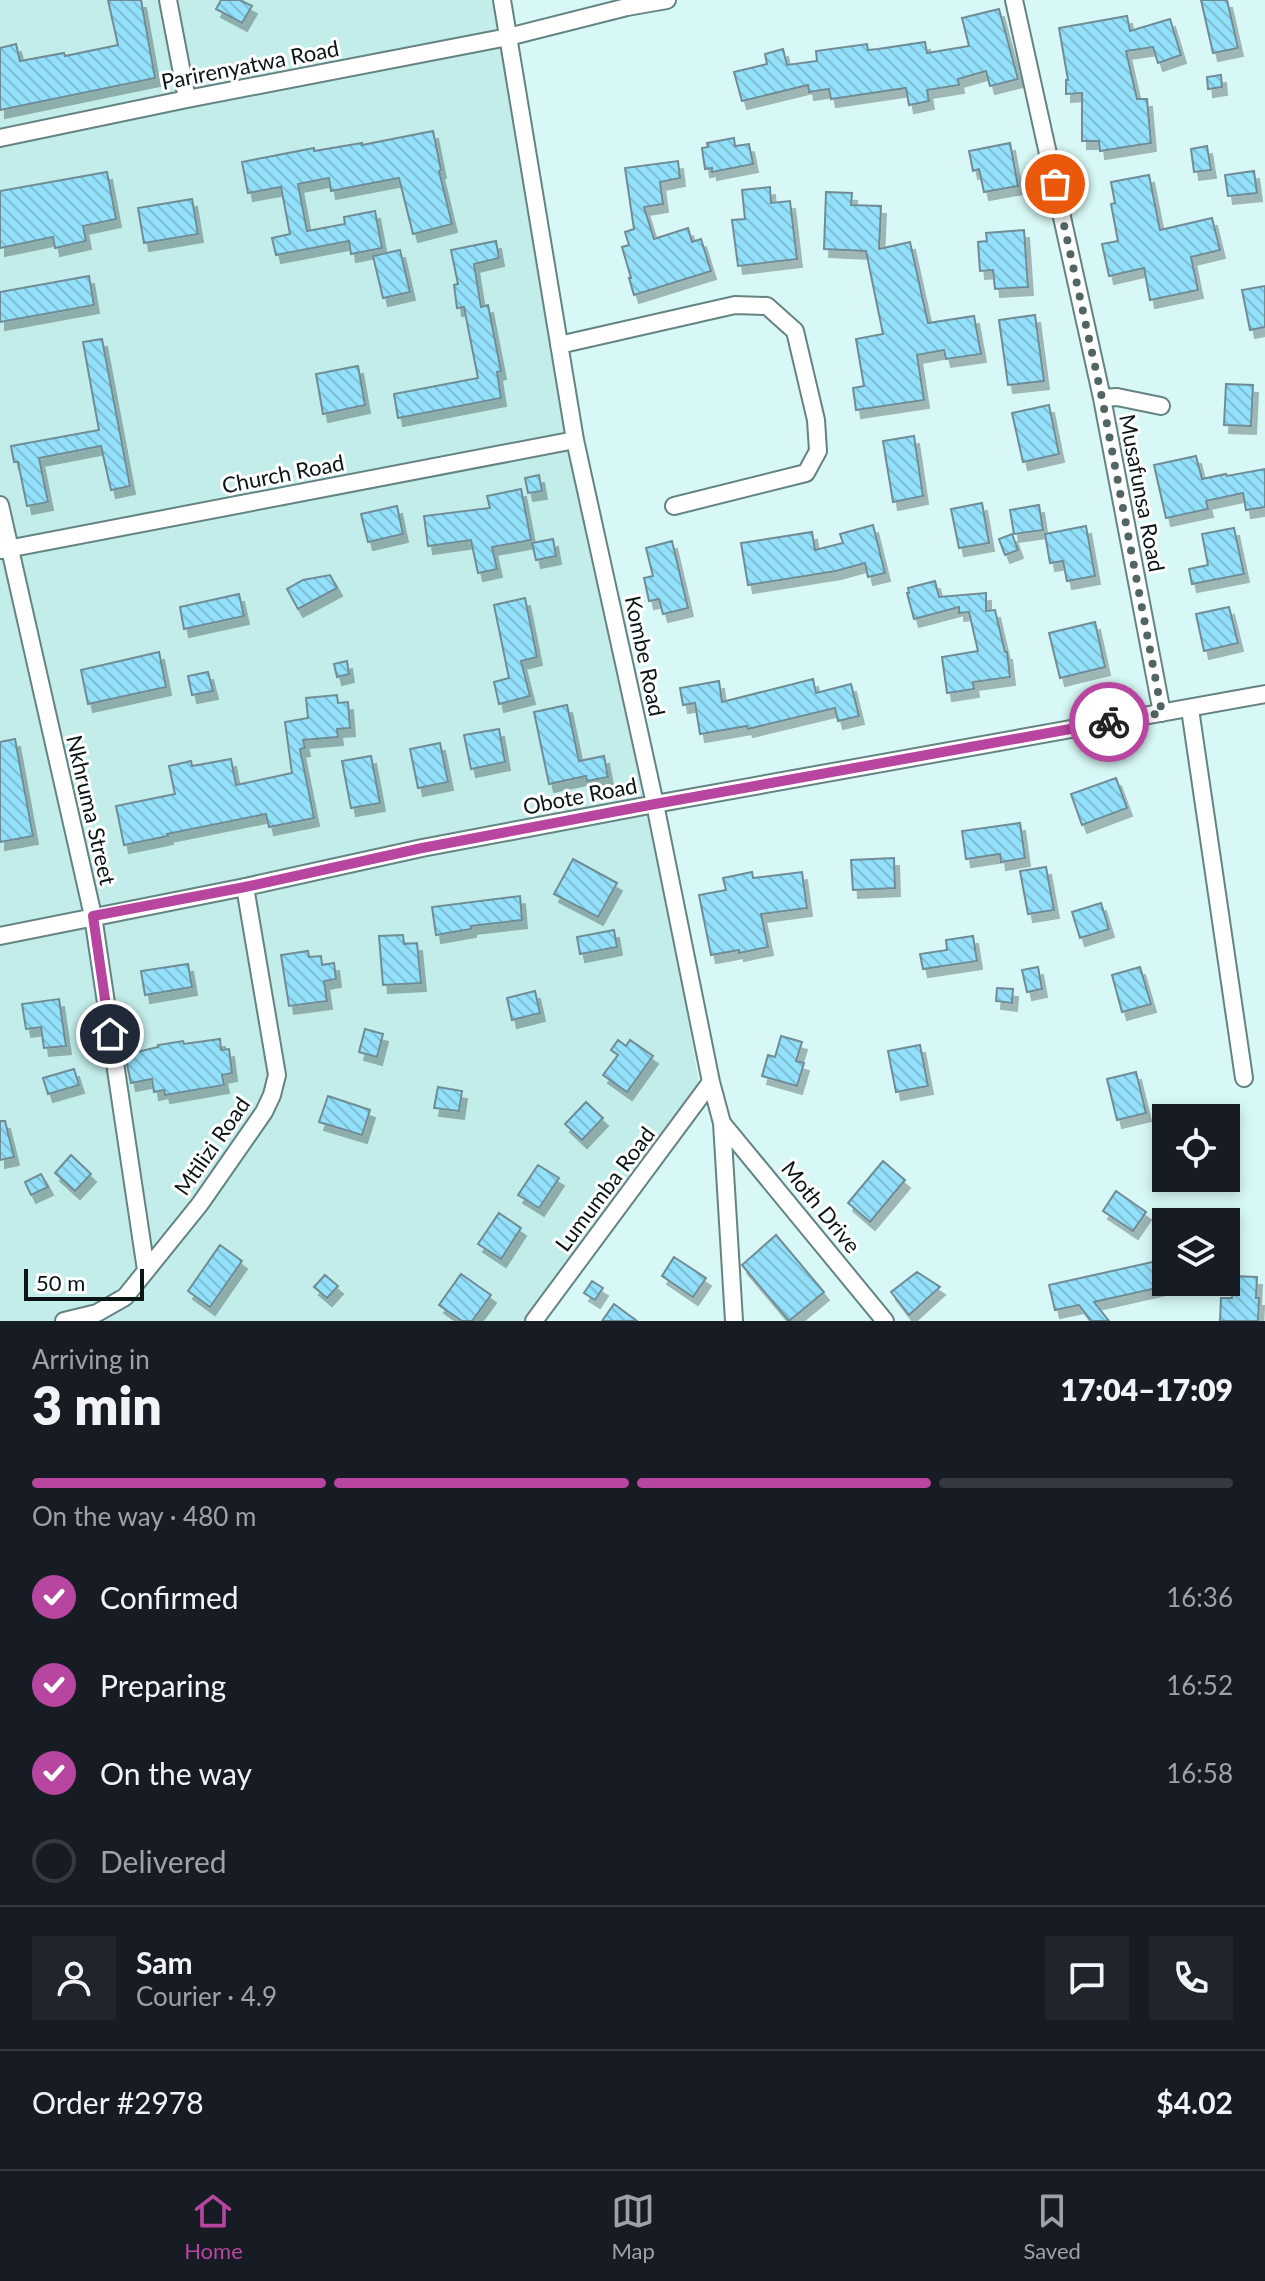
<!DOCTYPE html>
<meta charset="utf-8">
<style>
body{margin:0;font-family:Lato,sans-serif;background:#20242c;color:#f1f3f6;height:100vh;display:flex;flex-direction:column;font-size:30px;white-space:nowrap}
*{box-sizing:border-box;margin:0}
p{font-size:26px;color:#9ea1a6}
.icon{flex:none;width:44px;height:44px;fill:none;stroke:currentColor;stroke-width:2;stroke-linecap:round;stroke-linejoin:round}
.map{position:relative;height:1321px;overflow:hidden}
.sheet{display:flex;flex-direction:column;background:#171b24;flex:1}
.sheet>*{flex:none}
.buttons{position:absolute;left:1152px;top:1104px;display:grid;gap:16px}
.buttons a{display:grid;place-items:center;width:88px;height:88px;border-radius:0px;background:#171b24;box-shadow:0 4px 12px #0003;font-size:40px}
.scale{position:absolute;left:24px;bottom:20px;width:120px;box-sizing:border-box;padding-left:8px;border:4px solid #091615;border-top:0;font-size:22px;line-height:28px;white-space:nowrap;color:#091615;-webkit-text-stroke:6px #fff;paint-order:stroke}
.pin{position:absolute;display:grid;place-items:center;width:68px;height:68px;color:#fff;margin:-34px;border:4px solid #fff;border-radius:50%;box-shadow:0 2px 8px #0007}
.courier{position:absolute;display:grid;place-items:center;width:80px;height:80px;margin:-40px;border:6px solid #b8459f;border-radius:50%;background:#fff;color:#222;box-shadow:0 2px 10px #0007}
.overview em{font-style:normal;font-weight:800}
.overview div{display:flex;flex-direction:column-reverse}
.overview{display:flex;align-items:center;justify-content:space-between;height:136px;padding:0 32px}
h1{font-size:52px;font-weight:800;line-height:60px}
.bar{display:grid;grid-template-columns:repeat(4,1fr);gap:12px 8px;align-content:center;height:96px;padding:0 32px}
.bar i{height:10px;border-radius:6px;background:#363941}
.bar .active{background:#b8459f}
.bar p{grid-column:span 4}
.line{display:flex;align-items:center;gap:20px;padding:0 32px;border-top:2px solid #363941}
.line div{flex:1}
.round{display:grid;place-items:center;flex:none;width:84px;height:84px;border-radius:0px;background:#20242c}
ol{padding:0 32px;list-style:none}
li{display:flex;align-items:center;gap:24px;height:88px}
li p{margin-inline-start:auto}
li .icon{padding:8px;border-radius:50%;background:#b8459f;color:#fff;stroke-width:4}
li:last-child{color:#9ea1a6}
li i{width:44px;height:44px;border:4px solid #363941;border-radius:50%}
.tabs{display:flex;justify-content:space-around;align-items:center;height:112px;border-top:2px solid #363941;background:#171b24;font-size:22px;color:#9ea1a6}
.tabs a{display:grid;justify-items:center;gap:4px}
.tabs .active{color:#b8459f}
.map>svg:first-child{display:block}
.built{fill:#c2edea}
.building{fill:url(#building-back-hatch);stroke:#708c96;stroke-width:2;filter:url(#shadow)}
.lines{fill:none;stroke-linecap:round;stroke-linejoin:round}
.minor-casing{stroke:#658382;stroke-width:20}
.minor{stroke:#fff;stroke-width:16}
.done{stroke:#516564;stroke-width:8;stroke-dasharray:0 14.4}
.route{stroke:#b8459f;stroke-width:10}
.labels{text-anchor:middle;stroke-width:6;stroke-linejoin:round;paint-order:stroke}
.street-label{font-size:22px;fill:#091615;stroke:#fff}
</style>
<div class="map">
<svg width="1265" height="1321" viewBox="0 0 1265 1321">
<defs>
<pattern id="building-back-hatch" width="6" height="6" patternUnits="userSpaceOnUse" patternTransform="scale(2)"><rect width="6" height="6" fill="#93e0fa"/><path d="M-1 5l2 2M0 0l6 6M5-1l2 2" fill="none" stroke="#7dbfd5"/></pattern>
<filter id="shadow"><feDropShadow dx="5" dy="8" stdDeviation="0" flood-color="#0004"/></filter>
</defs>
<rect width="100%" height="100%" fill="#d7f8f6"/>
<path class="built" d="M0,0H501L650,781L702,1104L542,1321H0Z"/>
<path class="building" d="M108,0H141L155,78L0,110V48L16,44L20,61L64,53L65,56L118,45Z
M221,0H240L252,6L242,23L216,9Z
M1201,0H1227L1238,48L1213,53Z
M999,9L1018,79L990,86L986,71L958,79L959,85L927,90L929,101L909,105L906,88L831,99L829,89L809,92L808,85L742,101L734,72L767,64L765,54L783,49L787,65L817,61L816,51L867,44L868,50L878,49L925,42L927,53L969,46L962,18Z
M1127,16L1130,31L1170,19L1181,55L1158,63L1153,47L1126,51L1137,99H1147L1151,143L1100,151L1099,141H1082V93L1066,94V80H1068L1059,28Z
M1221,75L1222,87L1208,89L1207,77Z
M433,131L441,170L439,171L452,224L413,234L399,178L331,191L329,178L298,184L307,231L345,224L344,217L375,211L382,248L351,254L349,241L276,255L272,238L290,234L281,187L248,193L242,162L314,148V151L362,143V145Z
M734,138L735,146L749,144L753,164L712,172V168L705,169L702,148L708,147L707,143Z
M1010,143L1018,186L984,192L979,169L973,171L969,151Z
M1207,146L1211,170L1194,172L1191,149Z
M678,161L680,178L660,182L663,204L644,207L654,239L688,228L692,242L701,239L711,271L634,295L629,278H631L622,247L629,245L625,232L634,229L625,168Z
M1254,171L1257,193L1228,196L1225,175Z
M107,172L116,219L83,226L86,241L55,248L53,237L0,248V191Z
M1149,175L1160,230L1212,218L1220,250L1191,257L1198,290L1150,300L1144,268L1109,276L1102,244L1118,241L1111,204L1115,203L1111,182Z
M770,187L771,203L790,201L797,259L738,266L732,220L745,219L742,190Z
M826,192L852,193L851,205L881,206L879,249L910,242L928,323L974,316L981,354L946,359L944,350L917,355L924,400L856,410L853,388L864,386L856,339L883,334L866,251L824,249Z
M192,199L198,234L144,243L138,208Z
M1024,230L1028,287L995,289L993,270L980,271L978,242L987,241L986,233Z
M496,241L499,258L474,264L481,307L488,305L501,371L497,372L501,398L398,418L394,394L478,378L464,307L457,308L454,285L458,284L451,250Z
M400,250L410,292L383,298L373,256Z
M89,276L94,305L0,322V292Z
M1265,286V327L1250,330L1242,290Z
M1035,315L1044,381L1008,385L999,320Z
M102,339L130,486L111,490L101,446L39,458L48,502L27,506L18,462H14L11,446L99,430L83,342Z
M358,366L365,405L323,414L316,374Z
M1226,384L1253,385L1251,426L1224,425Z
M1049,405L1059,454L1023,462L1012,413Z
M914,436L923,496L893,502L883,441Z
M1196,456L1202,479L1226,474L1227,476L1265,469V507L1246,510L1243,493L1206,501L1208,509L1166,518L1154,465Z
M539,475L542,491L528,493L525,478Z
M521,489L531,540L492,547L497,569L478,573L471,540L428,546L424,516L490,508L487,496Z
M982,503L989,543L959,548L951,509Z
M1039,505L1043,530L1014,534L1010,510Z
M397,506L403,534L368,542L361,514Z
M873,525L885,573L868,577L865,563L836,571L748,585L741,543L812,532L815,550L843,543L840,534Z
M1086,526L1095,576L1067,581L1063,561L1050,563L1045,534Z
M1234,528L1244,574L1192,584L1189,569L1208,565L1202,534Z
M1012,534L1018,550L1005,555L999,539Z
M553,539L556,556L536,560L532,543Z
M672,541L688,608L663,614L659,599L649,601L644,578L653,576L646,548Z
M330,575L337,588L298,609L287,589L303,580Z
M935,581L939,597L986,593V611L995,610L1005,652H1007L1010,677L973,682L974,689L947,693L942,657L978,651L969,612L959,613V607L914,619L907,593H909L908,588Z
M239,594L244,616L184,629L180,607Z
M525,598L537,657L521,661L530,696L499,704L494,682L509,678L494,605Z
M1229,607L1238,643L1204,651L1196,614Z
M1095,622L1105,667L1060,678L1049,633Z
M159,652L166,687L88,704L81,670Z
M347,661L349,674L337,677L334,664Z
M208,672L213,691L192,695L188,676Z
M813,679L816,693L851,684L859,716L838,721L835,708L748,729L747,726L700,734L695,703L683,705L680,688L719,681L722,702Z
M337,695L338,703L348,702L350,728L337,729L338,737L303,740L305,748L300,749L314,818L269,827L266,814L167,834L168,836L124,845L116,806L175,794L169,766L191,761L192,766L231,759L236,785L292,773L285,722L308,718L306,698Z
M567,705L579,761L604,756L608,777L587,781L586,776L549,784L534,712Z
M499,729L505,762L471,769L464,735Z
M15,739L33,836L0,842V742Z
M440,743L448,782L418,788L410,749Z
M371,756L380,803L351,808L342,761Z
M1116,778L1127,808L1082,825L1071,794Z
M1020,823L1025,858L1001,862L1000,854L966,859L962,831Z
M894,858L895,888L853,890L851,860Z
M573,859L617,883L598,917L554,894Z
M1046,867L1054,910L1028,914L1020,871Z
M752,872L753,878L802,872L807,908L761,914L768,947L739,953V950L711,955L699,895L726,890L723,878Z
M520,896L522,920L471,926V929L436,935L432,907Z
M1101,903L1109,929L1080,938L1072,912Z
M614,930L617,947L580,954L577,937Z
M403,935L404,944L417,943L421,983L383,985L379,936Z
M973,936L977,961L923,969L920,954L947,950L946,940Z
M308,951L309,957L321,956L322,965L334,963L336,979L324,981L327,1001L289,1006L281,955Z
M188,964L192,987L145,995L141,971Z
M1038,967L1042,989L1027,992L1022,970Z
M1140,967L1151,1004L1122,1012L1112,975Z
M997,988L1013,989L1012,1003L996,1001Z
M535,991L540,1013L512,1020L507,998Z
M59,999L66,1046L44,1048L41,1027L26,1029L22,1004Z
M365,1029L383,1034L377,1057L359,1052Z
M781,1036L802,1042L796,1061L804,1063L797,1086L762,1076L768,1055L775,1057Z
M220,1039L221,1050L229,1049L232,1073L222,1075L224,1085L165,1095L164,1090L154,1092L152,1079L131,1083L125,1055L158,1047V1045L183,1041L184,1044Z
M618,1040L626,1046L630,1040L653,1056L627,1092L603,1075L618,1055L611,1050Z
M920,1045L928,1086L896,1092L888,1051Z
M74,1069L79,1085L48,1094L43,1078Z
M1136,1072L1146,1113L1117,1120L1107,1079Z
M438,1087L462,1091L459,1111L434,1108Z
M328,1096L370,1110L362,1135L319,1122Z
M586,1102L603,1118L582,1140L565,1124Z
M0,1121H5L14,1157L0,1160Z
M71,1155L91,1174L75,1191L55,1173Z
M883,1161L905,1180L870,1222L848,1203Z
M538,1165L559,1178L539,1208L518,1195Z
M41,1174L48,1187L31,1195L25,1182Z
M1116,1191L1146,1212L1133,1231L1103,1211Z
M499,1213L521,1228L501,1259L478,1244Z
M776,1235L824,1292L789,1321L742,1265Z
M220,1245L242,1261L210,1307L188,1291Z
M674,1257L706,1278L693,1297L662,1276Z
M1166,1259V1286L1094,1302L1109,1321H1091L1079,1305L1055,1310L1049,1285Z
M917,1272L940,1287L909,1315L891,1292Z
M461,1274L491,1295L472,1321H462L439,1305Z
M325,1275L338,1286L327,1298L314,1287Z
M1233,1276L1257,1277L1256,1298H1259L1258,1321H1220L1221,1298H1232Z
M592,1281L603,1288L595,1300L584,1293Z
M614,1304L637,1321H602Z"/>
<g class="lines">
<g class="minor-casing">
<path id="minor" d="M168,0L187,99
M502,0L575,440L655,804L711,1082L722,1123L734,1321
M1014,0L1102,398L1162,713
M0,138L187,99L508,37L627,7L667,0
M559,345L735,305L767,306L795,331L816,420L818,451L806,473L674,506
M1102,398L1117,397L1161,406
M0,505L93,916L146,1270
M2,550L575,440
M1190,709L1244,1078
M0,936L245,887L422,848L655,804L1265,694
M722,1123L885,1321
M64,1321L97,1313L125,1297L200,1204L264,1112L272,1095L277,1075L245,887
M534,1321L711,1082"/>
</g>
<use href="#minor" class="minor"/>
</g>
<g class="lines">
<path class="done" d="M1055,184L1102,398L1162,713L1109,722"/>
<path class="route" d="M110,1034L93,916L245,887L422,848L655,804L1109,722"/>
</g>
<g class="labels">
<g class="street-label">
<text transform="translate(250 65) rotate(-11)" y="8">Parirenyatwa Road</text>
<text transform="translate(283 474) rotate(-11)" y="8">Church Road</text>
<text transform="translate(1142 493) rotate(79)" y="8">Musafunsa Road</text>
<text transform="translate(645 656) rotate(78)" y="8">Kombe Road</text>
<text transform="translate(580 796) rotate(-11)" y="8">Obote Road</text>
<text transform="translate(91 810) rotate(77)" y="8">Nkhruma Street</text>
<text transform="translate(212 1146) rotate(-55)" y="8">Mtilizi Road</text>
<text transform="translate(605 1189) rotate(-53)" y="8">Lumumba Road</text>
<text transform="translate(821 1207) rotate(51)" y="8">Moth Drive</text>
</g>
</g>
</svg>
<div class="buttons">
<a><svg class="icon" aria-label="locate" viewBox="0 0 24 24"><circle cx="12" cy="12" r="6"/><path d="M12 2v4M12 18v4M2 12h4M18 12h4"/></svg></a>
<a><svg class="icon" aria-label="layers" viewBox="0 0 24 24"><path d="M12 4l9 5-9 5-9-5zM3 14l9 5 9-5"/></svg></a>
</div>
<div class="scale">50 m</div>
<div class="pin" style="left:1055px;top:184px;background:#ea580c"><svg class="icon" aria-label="bag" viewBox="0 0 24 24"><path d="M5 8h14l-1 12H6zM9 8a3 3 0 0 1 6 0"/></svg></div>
<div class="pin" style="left:110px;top:1034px;background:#1f2937"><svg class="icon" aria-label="home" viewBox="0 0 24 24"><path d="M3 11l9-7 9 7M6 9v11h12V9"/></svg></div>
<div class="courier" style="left:1109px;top:722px"><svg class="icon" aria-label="bike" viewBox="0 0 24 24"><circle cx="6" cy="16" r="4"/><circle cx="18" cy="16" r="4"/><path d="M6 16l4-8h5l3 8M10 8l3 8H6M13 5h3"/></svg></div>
</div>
<section class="sheet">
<div class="overview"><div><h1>3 min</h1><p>Arriving in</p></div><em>17:04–17:09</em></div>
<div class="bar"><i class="active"></i><i class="active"></i><i class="active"></i><i></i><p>On the way · 480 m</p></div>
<ol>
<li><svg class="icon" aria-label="check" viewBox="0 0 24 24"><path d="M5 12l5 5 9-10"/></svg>Confirmed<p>16:36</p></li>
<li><svg class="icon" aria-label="check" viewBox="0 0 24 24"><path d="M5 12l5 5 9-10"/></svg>Preparing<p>16:52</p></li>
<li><svg class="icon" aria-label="check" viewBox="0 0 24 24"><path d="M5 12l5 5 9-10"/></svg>On the way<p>16:58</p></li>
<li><i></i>Delivered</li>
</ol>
<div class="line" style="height:144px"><a class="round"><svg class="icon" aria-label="person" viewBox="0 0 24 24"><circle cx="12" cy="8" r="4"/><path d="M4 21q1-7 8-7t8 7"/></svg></a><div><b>Sam</b><p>Courier · 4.9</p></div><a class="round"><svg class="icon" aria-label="chat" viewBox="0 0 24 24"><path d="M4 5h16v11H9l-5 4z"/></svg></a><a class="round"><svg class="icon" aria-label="phone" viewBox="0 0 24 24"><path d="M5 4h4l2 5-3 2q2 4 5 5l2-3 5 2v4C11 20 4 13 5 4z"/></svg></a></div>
<div class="line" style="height:104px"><div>Order #2978</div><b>$4.02</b></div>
</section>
<nav class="tabs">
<a class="active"><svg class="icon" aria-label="home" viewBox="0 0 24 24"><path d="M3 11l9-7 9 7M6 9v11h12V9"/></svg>Home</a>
<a><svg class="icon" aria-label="map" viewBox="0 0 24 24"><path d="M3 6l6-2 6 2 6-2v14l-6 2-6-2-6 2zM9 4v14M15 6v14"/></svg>Map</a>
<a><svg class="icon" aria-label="saved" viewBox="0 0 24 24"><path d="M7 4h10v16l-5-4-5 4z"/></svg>Saved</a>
</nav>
